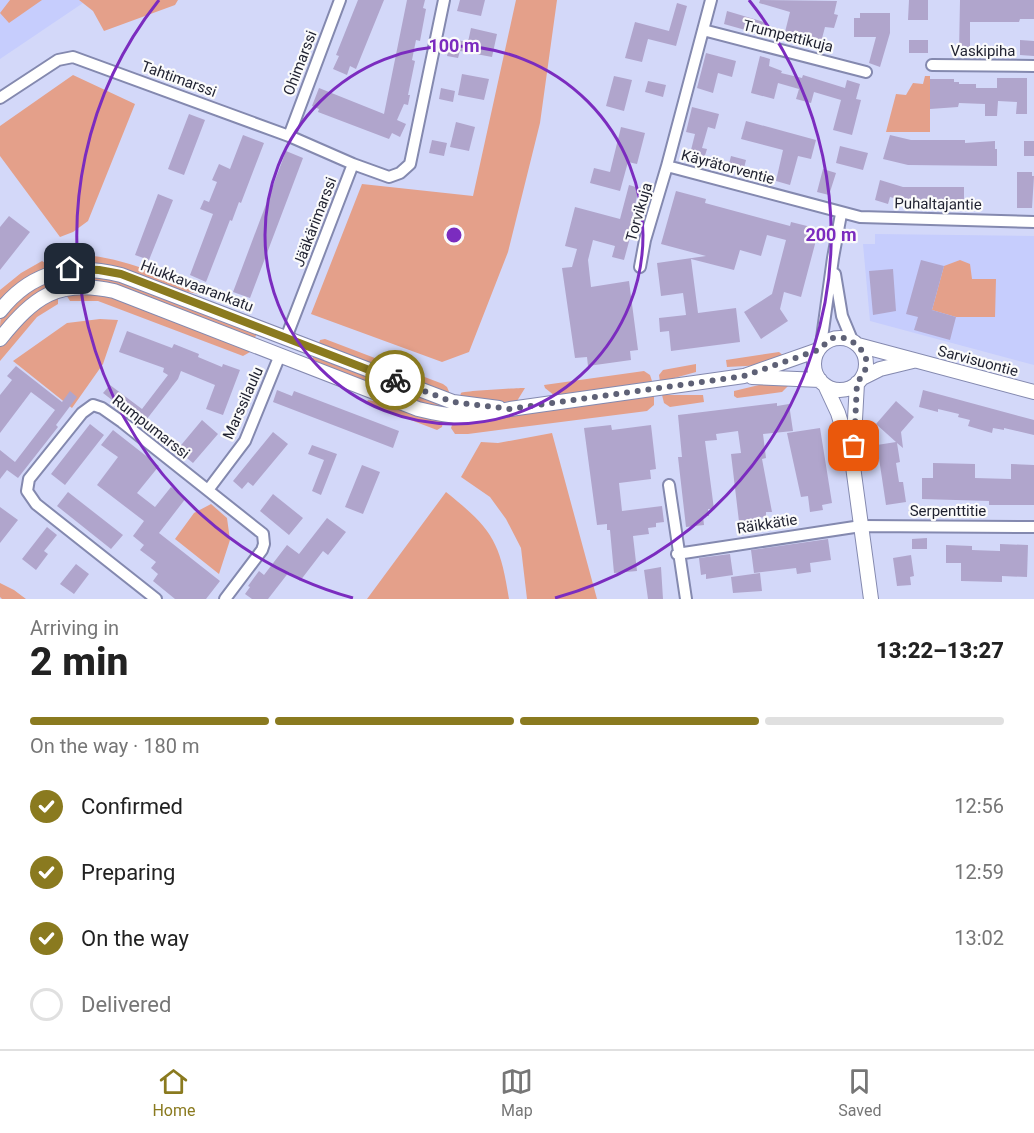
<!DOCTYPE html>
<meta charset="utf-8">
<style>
body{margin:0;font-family:Roboto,sans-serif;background:#f6f6f6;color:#222;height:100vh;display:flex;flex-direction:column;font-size:22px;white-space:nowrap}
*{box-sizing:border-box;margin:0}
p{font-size:20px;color:#767676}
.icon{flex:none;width:33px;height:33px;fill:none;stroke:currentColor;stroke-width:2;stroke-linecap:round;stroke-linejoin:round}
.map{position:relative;height:599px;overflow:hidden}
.drawer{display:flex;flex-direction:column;background:#fff;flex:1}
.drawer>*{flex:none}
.pin{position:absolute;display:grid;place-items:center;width:51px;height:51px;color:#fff;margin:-26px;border-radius:12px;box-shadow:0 3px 9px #0006}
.courier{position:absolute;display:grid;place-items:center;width:60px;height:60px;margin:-30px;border:4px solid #8a7a1f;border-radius:50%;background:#fff;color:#222;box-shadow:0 2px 8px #0007}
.summary em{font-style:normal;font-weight:800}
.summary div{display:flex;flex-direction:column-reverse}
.summary{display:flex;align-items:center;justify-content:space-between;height:102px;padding:0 30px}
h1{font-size:39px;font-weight:800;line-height:45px}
.bar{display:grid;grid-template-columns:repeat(4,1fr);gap:9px 6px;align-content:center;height:72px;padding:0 30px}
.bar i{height:8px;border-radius:4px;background:#e0e0e0}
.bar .selected{background:#8a7a1f}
.bar p{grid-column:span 4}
ol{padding:0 30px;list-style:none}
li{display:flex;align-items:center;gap:18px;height:66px}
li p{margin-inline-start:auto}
li .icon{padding:6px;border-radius:50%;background:#8a7a1f;color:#fff;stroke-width:4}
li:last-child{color:#767676}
li i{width:33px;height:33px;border:3px solid #e0e0e0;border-radius:50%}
.tab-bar{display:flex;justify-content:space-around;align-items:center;height:84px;border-top:2px solid #e0e0e0;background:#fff;font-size:16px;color:#767676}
.tab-bar a{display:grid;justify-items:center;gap:3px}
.tab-bar .selected{color:#8a7a1f}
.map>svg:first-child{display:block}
.built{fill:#c6cdfd}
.green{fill:#e4a08a}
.building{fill:#b0a5cc}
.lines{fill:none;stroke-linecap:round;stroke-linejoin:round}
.minor-casing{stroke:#8489af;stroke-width:14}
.tertiary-casing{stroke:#8489af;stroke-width:16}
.minor{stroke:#fff;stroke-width:10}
.tertiary{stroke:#fff;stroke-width:14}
.done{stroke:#5e6176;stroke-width:6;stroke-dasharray:0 10.8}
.route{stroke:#8a7a1f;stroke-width:8}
.ring{fill:none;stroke:#7b2cbf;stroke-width:3}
.labels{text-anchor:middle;stroke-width:4.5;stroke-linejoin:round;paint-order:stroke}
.street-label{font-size:15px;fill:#1f2130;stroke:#fbfbfb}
.centre{fill:#7b2cbf;stroke:#fbfbfb;stroke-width:3}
.ring-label{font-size:18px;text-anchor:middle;font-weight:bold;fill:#7b2cbf;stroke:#fbfbfb;stroke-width:4.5;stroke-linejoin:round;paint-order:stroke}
</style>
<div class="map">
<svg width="1034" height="599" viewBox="0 0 1034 599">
<rect width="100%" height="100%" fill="#d3d8f9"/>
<path class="built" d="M0,0H79L83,3L0,59Z
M875,234L1034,236V365L870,321L863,244H875Z"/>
<path class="green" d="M10,0H42L9,23L0,13Z
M79,0H178L175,5L104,31L93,11Z
M516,0H557L540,123L508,252L469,352L442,362L311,314L362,184L473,196Z
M73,75L135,104L88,221L73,232L60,237L0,156V126Z
M925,76H930V132H886L896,94L906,95L913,83L923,84Z
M84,255C125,258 162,276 201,291L199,294L56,267L55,259L61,256Z
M960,260L970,264L972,279H996L995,317H956L932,310L944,266Z
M42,261L47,264L48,270L0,304V290L21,273Z
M59,276H108L257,333L254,340L115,287L62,284Z
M51,278L54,286L0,332C0,328 0,321 1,318C9,298 34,288 51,278Z
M96,291L251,349L250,352L243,356L98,301H70L65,293Z
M58,295V304L37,317L0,361V347L21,321Z
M100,319L118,320L103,364L72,408L13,361L67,323Z
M325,339L443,384L447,387L450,394L318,346L320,340Z
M779,352L785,357L765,365L727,367L726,360Z
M314,355L447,405L445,410L426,406L311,362Z
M696,364V372L660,382L659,375L663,370Z
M644,371L650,375L652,381L650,383L555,396L545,388L544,385Z
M759,385H789L782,392L737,398L734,396V391Z
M525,388L517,401L491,403L459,399L461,393C465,391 517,388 525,388Z
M662,395H703L704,402L670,407L664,403Z
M654,396V405L647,411L468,434H455L451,428L453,422Z
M368,400L398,406L443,421L442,427L437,430L366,403Z
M552,433L597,599H527L521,548L506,519L490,497L461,477L481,442L498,443Z
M446,492C492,529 500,541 509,599H367Z
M211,504L227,518L230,540L219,574L175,539L194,513Z
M0,583L14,590L26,599H2L0,597Z"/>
<path class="building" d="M358,0H384L356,69L350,66L347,75L333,69L339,56L336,55Z
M407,0H425L423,8L426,9L420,41L416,40L412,60L415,61L408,95H410L408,105L404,104L397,120L406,124L400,137L392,133L389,139L318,112L319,109L312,106L319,88L384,114Z
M460,0H485L481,16L457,11Z
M760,0L837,1L834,14L838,15L834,28L825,27L819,50L783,40L790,12L759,3Z
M909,0H928V20H908Z
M960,0H1034V19H1020L1019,22H970V53H959Z
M677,3L687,6L676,46L648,39L642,62L625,58L635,22L669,31Z
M727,11L767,23L763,35L724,24Z
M860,13H890V33L880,67L869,63L876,37H854V18H860Z
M471,28L497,34L492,57L460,51L458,58L447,56L451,39L468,42Z
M909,40H928V53H909Z
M1020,40L1034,41V56L1020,55Z
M706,53L736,61L732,77L718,73L713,93L697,88Z
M760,56L770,59L769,66L782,71L781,73L802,78L803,75L845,88L847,80L860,84L856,99L861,100L852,135L833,130L841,100L814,92L811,103L796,99L799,89L778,83L774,99L751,93Z
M462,74L489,79L484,100L458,95Z
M614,76L632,80L624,111L606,106Z
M997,78H1027V114H1016L1017,102L998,101L997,116H985V104L959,103L958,107L930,109V79H954V82H959V84H976V88H997Z
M648,81L666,85L663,97L645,92Z
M441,88L455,91L453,102L439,99Z
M692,107L719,114L715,129L708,127L702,148L707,149L703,162L689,158L695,134L686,132Z
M189,114L205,120L184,175L168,169Z
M746,121L816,140L811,159L798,156L790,185L776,181L783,150L741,139Z
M456,122L475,127L469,151L450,147Z
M621,127L645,133L637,164L628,162L620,191L590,183L594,168L610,172Z
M243,135L264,143L241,203L239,202L232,221L230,220L206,282L190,275L213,214L200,209L204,200L209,202L217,182L212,180L219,164L230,169Z
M890,135L911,140H965V143L995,141V149H997V166L908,165L883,159Z
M432,140L447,143L444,156L429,153Z
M1024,141H1034V156H1024Z
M840,146L868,153L863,170L836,163Z
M286,151L303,158L250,298L233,292Z
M731,156L746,160L743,172L728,168Z
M823,169L836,173L829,195L817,192Z
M1017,172H1032V176H1034L1032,208H1017Z
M880,180L903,187H964V201H955V208L909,207V202L890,197L888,204L875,200Z
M629,185L639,188L631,222L637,224L633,239L630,238L624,260L612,257L615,246L593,240L588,260L591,287L629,281L638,350L630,351L631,360L588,366L587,357L575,358L562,268L572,267L577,249L565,246L575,207L620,219Z
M676,191L706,199L705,203L790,226L791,222L819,229L801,297L784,292L780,309L788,321L761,339L744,312L772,294L786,240L767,235L761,256L740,250L734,270L691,259L698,313L736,308L740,342L671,351L669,331L660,332L659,318L686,315L683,293L661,296L657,263L706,256L661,244Z
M158,194L173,200L149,260L135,255Z
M9,216L30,232L0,270V227Z
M921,260L944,266L932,310L956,317L950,340L914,330L918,317L906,314Z
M893,269L896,311L873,315L869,271Z
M127,331L172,348L174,344L199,354L198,357L222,367L223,364L240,370L223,415L206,409L215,385L181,371L178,379L143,424L103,393L110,385L142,409L168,375L163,372L164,368L119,352Z
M16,366L62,402L70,391L77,397L56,425L58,427L18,478L7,470L0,479V450L15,462L55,410L31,392L0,433V395L12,380L7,376Z
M277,390L292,396L294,391L399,431L393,448L273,402Z
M923,390L1034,420V435L1004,428V430L993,428L992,433L968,426L970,420L958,417L959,414L938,409V412L919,407Z
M896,401L914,417L901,432L903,448L897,443L900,462L896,463L899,482H903L906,502L886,505L877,445L896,442L876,424Z
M777,403V406L789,404L793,431L763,434L766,458L762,459L772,512H766V517L756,518L757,528L740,530L731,454L741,453L738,431L716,434L717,440L705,441L714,509H708L709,516H703L704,525L686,527L678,457H682L678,415Z
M202,420L218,434L193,463L177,450Z
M90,424L104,435L65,485L51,474Z
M611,425L612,430L651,425L656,469L650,470L651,479L619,483L622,511L662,506L664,522L656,523V527L648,528L649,534L633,536L637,571L614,573L610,530H607V524L597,525L584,428Z
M820,428L832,503L822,505L823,510L810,512L808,496L801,497L787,433Z
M113,430L159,466L137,493L155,507L171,487L186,498L159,533L220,581L206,599H175L153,581L158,574L151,568L156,562L140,550L144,545L133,536L144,521L97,485L118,457L101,445Z
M273,432L288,444L253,486L248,482L242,489L233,481Z
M312,445L337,454L321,495L312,491L324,460L308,454Z
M933,463L975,464V478L1011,479V464L1034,465V505H989V501L922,499V478H933Z
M362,465L380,472L363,514L345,507Z
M68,492L123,535L111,549L57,506Z
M273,494L303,518L289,535L260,511Z
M0,507L18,520L0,543Z
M327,518L346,532L328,555L323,551L300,581L289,572L268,599H252L245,594L250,587L248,586L259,571L264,575L287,545L299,554Z
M47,527L57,535L44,551L48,554L36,570L22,559Z
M927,538V549H912V539Z
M828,539L831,560L810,563L811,572L797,574L796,568L754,573L751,550Z
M1000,544L1028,545L1027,577L1002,576V582L961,581V563H946V545L972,546V550L1000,551Z
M730,554L733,575L706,579V574L701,575L699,558Z
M911,555L914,576L910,577L911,585L897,586L893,558Z
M76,564L89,574L74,594L60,584Z
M661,567L663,599H648L644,570Z
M760,573L762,591L733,593L731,577Z"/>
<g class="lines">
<g class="minor-casing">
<path id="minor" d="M711,0L667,166L860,217L1034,222
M703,30L866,72
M932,65L1034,66
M0,98L58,60L73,57L289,136L353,164L389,177L400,173L410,164L444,0
M289,136L340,0
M640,267L645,240L667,166
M835,274L842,316L852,340
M286,338L353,164
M821,345L833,258L841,214
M669,485L686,599
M208,490L245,441L280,355
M677,554L861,526L1034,527
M156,599L36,504L27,491L29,479L82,413L93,405L102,408L122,422L263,534L264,544L262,550L225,599"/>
</g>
<g class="tertiary-casing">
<path id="tertiary" d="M0,311C32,270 72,263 121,275L453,402L499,408
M814 364a26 26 0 1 1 52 0a26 26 0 1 1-52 0Z
M0,339C34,297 58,278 114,291L418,409C458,419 470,418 510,409L744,376L818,350
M858,345L1034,392
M752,377L820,380
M862,378L880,369L913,361
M825,385L838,413L852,459L871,599
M853,456L857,383"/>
</g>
<use href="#minor" class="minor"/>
<use href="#tertiary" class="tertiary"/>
</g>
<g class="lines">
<path class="done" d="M395,380L453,402L510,409L744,376L818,350L832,338H845L858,345L866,357V364L865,371L857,383L854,446"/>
<path class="route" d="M70,269L99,270L121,274L395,380"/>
</g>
<g class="ring">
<circle cx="454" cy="235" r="189"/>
<path d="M353 598A377 377 0 0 1 159 0M749 0A377 377 0 0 1 555 598"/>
</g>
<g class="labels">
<g class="street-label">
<text transform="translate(788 36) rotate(14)" y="5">Trumpettikuja</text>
<text x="983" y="56">Vaskipiha</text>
<text transform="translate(300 63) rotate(-69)" y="5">Ohimarssi</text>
<text transform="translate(179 79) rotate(20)" y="5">Tahtimarssi</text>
<text transform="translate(728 167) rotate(15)" y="5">Käyrätorventie</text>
<text transform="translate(938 204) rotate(1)" y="5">Puhaltajantie</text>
<text transform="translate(639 212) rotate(-74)" y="5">Torvikuja</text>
<text transform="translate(315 222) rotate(-69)" y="5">Jääkärimarssi</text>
<text transform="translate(197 286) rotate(21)" y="5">Hiukkavaarankatu</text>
<text transform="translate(978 361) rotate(15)" y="5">Sarvisuontie</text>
<text transform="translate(243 403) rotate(-66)" y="5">Marssilaulu</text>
<text transform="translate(151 427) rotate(38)" y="5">Rumpumarssi</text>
<text x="948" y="516">Serpenttitie</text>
<text transform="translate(767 524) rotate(-9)" y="5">Räikkätie</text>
</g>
</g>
<circle cx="454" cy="235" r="9" class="centre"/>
<g class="ring-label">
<text x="454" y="52">100 m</text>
<text x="831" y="241">200 m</text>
</g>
</svg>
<div class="pin" style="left:854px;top:446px;background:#ea580c"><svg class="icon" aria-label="bag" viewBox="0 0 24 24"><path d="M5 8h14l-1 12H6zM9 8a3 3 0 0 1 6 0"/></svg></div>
<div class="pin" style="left:70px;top:269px;background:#1f2937"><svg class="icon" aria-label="home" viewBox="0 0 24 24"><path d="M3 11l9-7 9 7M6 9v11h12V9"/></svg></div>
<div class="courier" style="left:395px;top:380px"><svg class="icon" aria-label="bike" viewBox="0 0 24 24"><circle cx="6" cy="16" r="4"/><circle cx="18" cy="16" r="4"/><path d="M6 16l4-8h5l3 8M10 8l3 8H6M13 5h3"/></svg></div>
</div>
<section class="drawer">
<div class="summary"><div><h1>2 min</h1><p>Arriving in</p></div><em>13:22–13:27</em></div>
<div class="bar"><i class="selected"></i><i class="selected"></i><i class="selected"></i><i></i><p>On the way · 180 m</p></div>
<ol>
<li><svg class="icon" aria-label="check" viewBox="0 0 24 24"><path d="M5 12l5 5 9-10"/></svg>Confirmed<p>12:56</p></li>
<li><svg class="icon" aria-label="check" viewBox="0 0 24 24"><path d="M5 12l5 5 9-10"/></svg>Preparing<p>12:59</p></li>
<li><svg class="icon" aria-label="check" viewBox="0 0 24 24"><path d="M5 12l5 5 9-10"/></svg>On the way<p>13:02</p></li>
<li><i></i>Delivered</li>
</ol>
</section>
<nav class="tab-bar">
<a class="selected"><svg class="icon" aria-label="home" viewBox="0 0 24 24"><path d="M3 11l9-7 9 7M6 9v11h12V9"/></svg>Home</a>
<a><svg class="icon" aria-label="map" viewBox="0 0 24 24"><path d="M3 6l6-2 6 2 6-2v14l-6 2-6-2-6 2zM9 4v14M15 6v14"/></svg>Map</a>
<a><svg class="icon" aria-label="saved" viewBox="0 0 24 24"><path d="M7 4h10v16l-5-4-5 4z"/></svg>Saved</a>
</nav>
